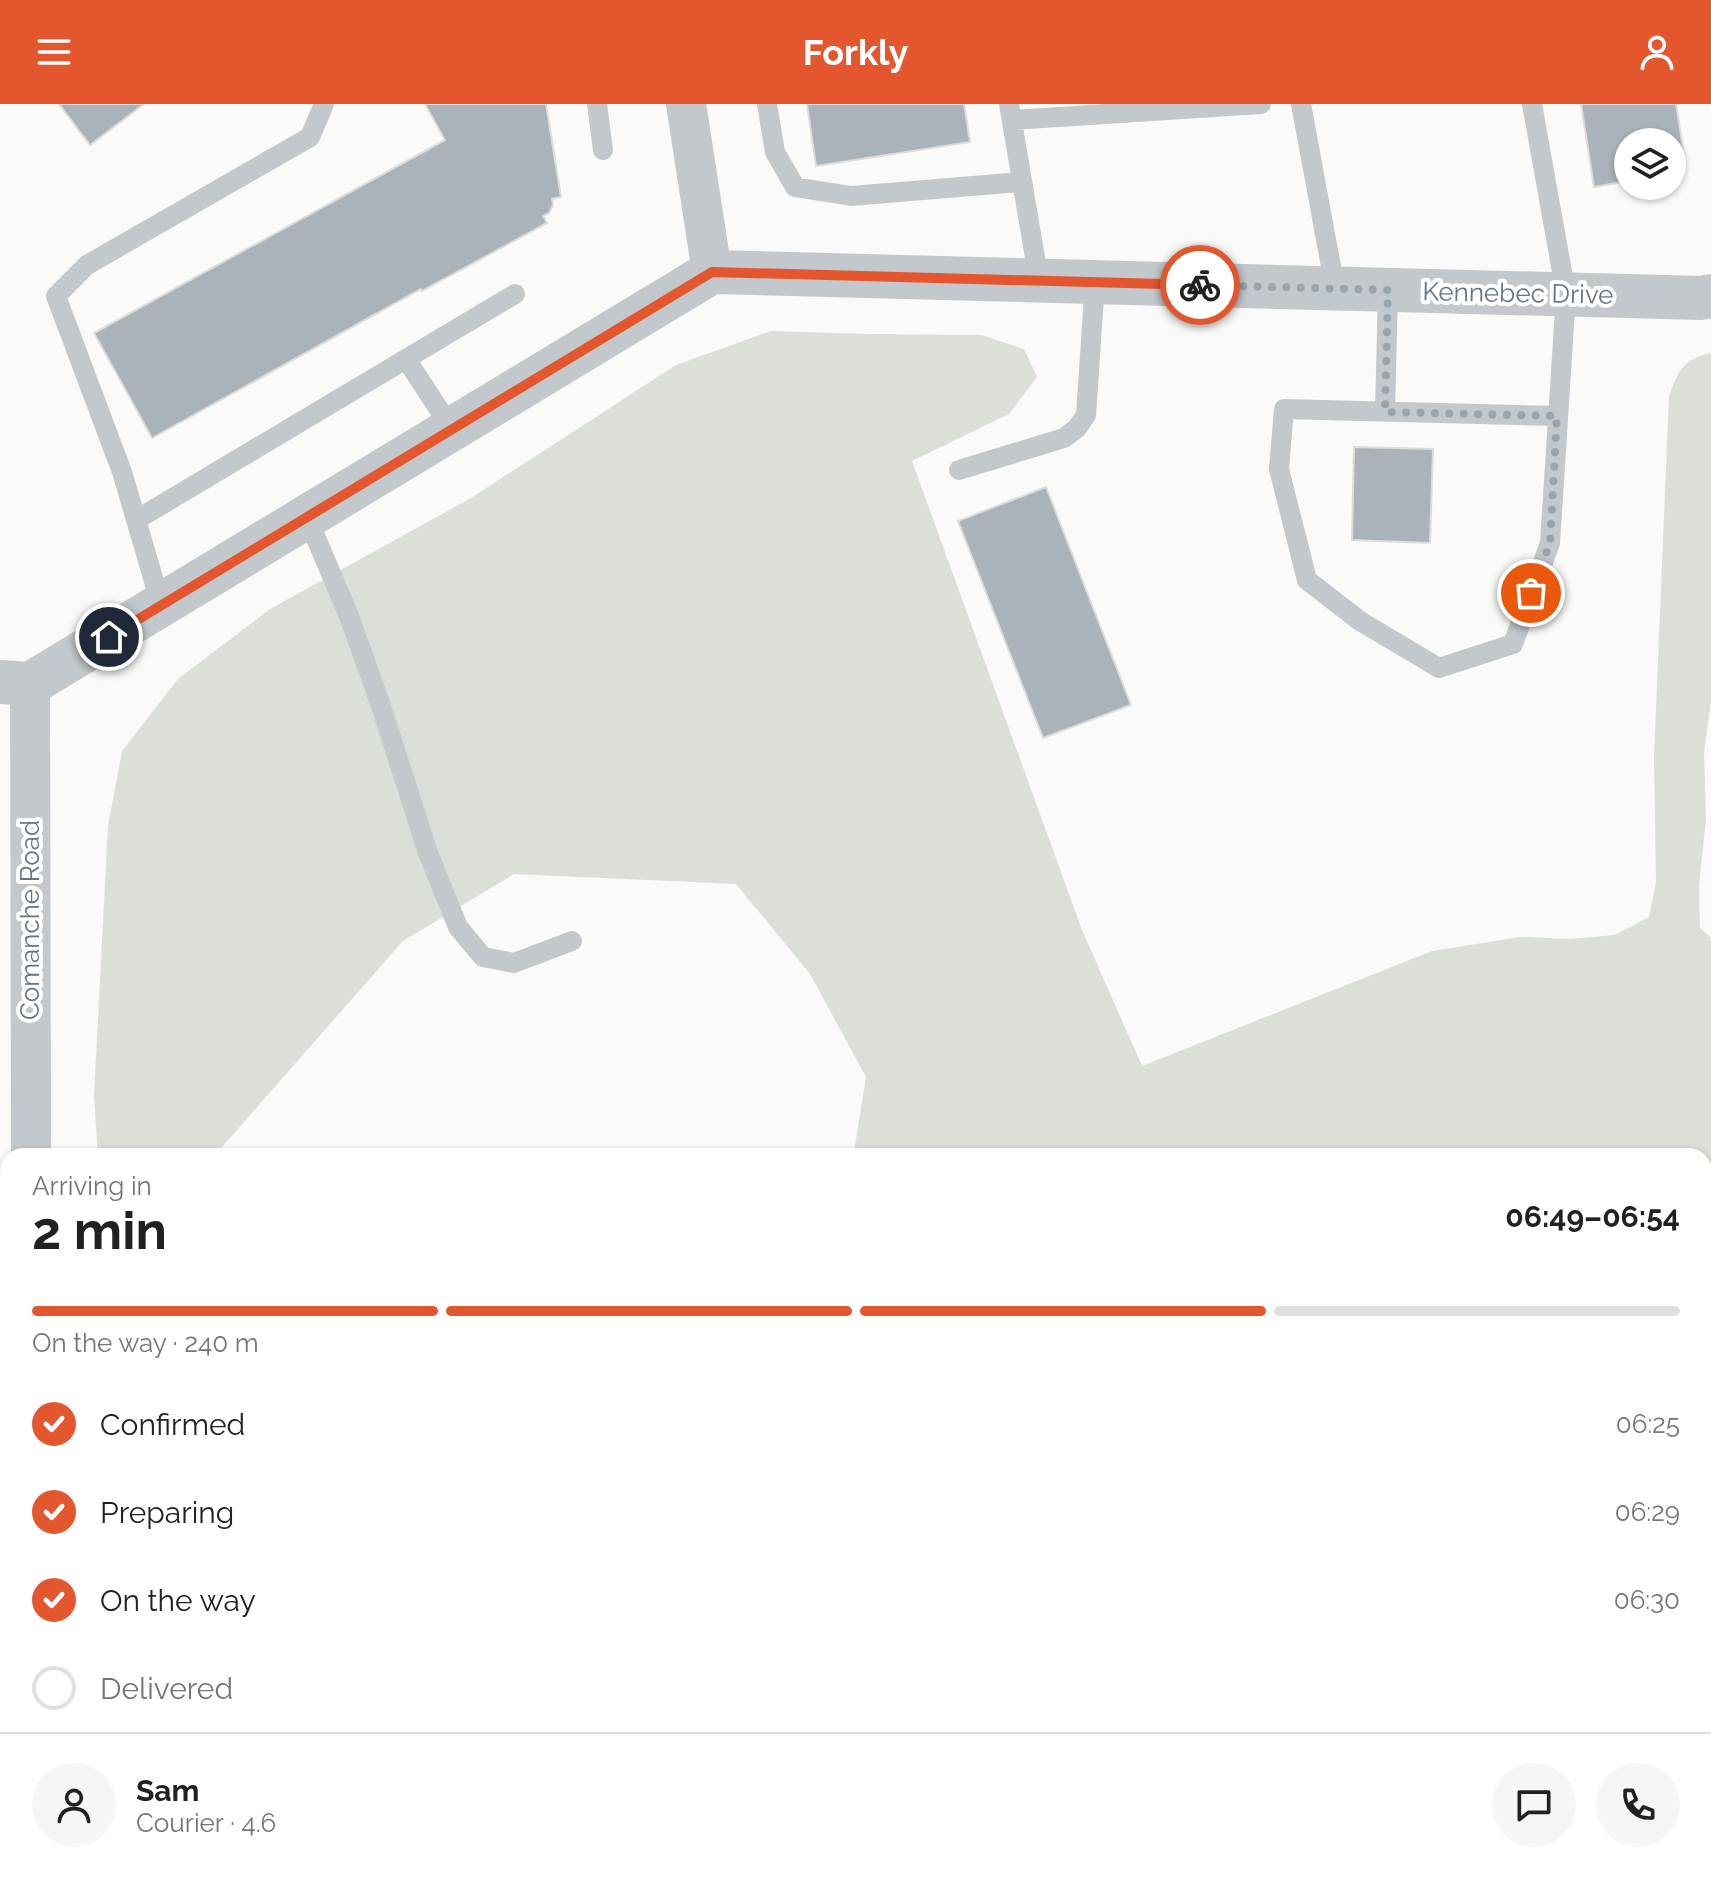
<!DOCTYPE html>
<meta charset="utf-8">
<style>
body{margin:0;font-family:Raleway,sans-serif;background:#f6f6f6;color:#202124;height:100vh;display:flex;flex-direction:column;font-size:30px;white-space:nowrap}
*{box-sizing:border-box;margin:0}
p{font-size:26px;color:#757577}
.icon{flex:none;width:44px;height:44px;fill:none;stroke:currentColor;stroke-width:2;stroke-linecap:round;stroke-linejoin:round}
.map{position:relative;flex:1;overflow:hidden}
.side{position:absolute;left:0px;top:1044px;width:1712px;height:746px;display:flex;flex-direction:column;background:#fff;border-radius:24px 24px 0 0;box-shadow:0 2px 6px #0004}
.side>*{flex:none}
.tools{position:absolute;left:1614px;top:24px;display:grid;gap:16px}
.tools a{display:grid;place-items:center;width:72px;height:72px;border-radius:50%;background:#fff;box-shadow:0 2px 6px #0004;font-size:40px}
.pin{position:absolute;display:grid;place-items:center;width:68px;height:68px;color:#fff;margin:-34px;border:4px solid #fff;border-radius:50%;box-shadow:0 2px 8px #0007}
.courier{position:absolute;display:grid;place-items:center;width:80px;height:80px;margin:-40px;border:6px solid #e4572e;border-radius:50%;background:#fff;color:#222;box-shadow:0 2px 10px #0007}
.head em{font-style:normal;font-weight:700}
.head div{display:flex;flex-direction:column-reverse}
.head{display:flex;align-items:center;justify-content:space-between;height:136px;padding:0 32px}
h1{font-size:52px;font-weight:700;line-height:60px}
.bar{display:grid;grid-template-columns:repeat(4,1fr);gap:12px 8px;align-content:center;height:96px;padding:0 32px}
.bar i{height:10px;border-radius:6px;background:#e0e0e0}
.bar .active{background:#e4572e}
.bar p{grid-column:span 4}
.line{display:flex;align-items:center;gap:20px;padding:0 32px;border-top:2px solid #e0e0e0}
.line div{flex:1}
.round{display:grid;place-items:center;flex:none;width:84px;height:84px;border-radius:42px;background:#f6f6f6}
ol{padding:0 32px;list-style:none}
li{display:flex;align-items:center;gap:24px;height:88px}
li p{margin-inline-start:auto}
li .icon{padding:8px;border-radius:50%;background:#e4572e;color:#fff;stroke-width:4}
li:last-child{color:#757577}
li i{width:44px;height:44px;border:4px solid #e0e0e0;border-radius:50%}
header{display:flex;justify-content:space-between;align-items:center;height:104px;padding:0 32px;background:#e4572e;color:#fff;font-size:36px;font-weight:700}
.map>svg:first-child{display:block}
.green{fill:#dadfd7}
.building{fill:#aab3b9;stroke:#dcdcda;stroke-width:2}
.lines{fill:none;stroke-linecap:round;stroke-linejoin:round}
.service{stroke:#c3c8cc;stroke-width:20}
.minor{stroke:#c3c8cc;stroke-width:40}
.tertiary{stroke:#c3c8cc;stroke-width:44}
.done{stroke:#99a4ac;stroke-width:8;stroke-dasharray:0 14.4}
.route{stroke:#e4572e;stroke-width:10}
.labels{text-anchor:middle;stroke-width:8;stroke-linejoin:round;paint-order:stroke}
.street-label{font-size:26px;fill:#657683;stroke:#fff}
</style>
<header><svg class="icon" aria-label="menu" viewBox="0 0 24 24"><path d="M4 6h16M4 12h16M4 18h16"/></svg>Forkly<svg class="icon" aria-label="person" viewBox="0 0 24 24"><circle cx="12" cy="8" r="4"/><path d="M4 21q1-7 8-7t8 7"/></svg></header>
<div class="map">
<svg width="1711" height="1789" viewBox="0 0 1711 1789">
<rect width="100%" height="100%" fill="#fafaf8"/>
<path class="green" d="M771,227L868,230L982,231L1024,245L1037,273L1009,310L912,357L1082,826L1142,962L1432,847L1521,833L1570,835L1615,831L1649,813L1656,778L1654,654L1669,292C1679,266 1682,256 1711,249V596L1704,648L1706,716L1699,781L1700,824L1711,834V1258L1704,1259V1052H842L854,1048L866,973L810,870L736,780L514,770L403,837L214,1052H98L94,992L108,722L122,647L178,575L270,505L471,394L676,261Z"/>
<path class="building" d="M59,0H144L90,41Z
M425,0H546L561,93L552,95L553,101L549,109L543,112L547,119L422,187L421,185L152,334L94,229L445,36Z
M807,0H964L970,38L816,62Z
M1581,0H1676L1684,51L1672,67V38H1628V77L1594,83Z
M1354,343L1433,345L1430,439L1352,436Z
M1046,383L1131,601L1043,634L958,417Z"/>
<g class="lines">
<path class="service" d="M597,0L603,46
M767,0L775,48L795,83L851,92L1022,78
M1009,0L1039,177
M1301,0L1335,184
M1532,0L1566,190L1550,439L1513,540L1439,564L1360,517L1307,476L1279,365L1284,305L1557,312
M1012,16L1261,0
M406,255L452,325
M1385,308L1388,186
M959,366L1064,334L1077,324L1086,311L1095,178
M307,413L349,512L381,602L428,749L458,823L483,853L514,859L572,837
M136,416L515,190
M161,501L122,368L56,192L87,161L310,33L324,0
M1704,1314L1711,1315
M1029,1789L1040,1782
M1373,1789V1782"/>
<path class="minor" d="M686,0L712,168
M30,580L31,1052
M35,1782V1789"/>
<path class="tertiary" d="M0,578L30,580L712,168L1701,194L1711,192"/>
</g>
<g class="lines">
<path class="done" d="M1200,181L1388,186L1385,308L1557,312L1550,439L1531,489"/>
<path class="route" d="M109,533L712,168L1200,181"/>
</g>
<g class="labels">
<g class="street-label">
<text transform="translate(1518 189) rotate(1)" y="9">Kennebec Drive</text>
<text transform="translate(30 816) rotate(-90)" y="9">Comanche Road</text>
</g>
</g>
</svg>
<div class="tools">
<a><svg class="icon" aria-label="layers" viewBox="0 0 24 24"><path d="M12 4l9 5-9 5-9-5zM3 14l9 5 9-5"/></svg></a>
</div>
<div class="pin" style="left:1531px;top:489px;background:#ea580c"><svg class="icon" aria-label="bag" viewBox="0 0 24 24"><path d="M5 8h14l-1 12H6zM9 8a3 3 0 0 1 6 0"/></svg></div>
<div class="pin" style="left:109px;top:533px;background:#1f2937"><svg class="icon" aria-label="home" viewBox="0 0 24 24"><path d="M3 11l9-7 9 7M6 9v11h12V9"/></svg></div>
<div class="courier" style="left:1200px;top:181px"><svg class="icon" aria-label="bike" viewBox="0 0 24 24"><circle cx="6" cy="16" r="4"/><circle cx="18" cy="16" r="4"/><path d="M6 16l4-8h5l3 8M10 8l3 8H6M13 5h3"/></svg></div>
<section class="side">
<div class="head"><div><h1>2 min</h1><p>Arriving in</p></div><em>06:49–06:54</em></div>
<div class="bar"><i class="active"></i><i class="active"></i><i class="active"></i><i></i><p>On the way · 240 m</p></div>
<ol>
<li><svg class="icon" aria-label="check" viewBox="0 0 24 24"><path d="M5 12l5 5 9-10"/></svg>Confirmed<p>06:25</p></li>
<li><svg class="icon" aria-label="check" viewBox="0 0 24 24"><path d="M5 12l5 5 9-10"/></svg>Preparing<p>06:29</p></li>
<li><svg class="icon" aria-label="check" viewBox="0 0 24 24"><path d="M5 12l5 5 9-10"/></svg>On the way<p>06:30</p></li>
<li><i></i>Delivered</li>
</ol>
<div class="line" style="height:144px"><a class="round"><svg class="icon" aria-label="person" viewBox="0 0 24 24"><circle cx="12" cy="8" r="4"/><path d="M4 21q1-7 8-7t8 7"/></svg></a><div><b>Sam</b><p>Courier · 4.6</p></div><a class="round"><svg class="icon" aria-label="chat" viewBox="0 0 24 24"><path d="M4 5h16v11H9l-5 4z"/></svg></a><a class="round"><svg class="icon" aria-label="phone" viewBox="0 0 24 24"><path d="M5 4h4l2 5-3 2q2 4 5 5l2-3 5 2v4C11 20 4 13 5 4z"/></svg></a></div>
</section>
</div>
